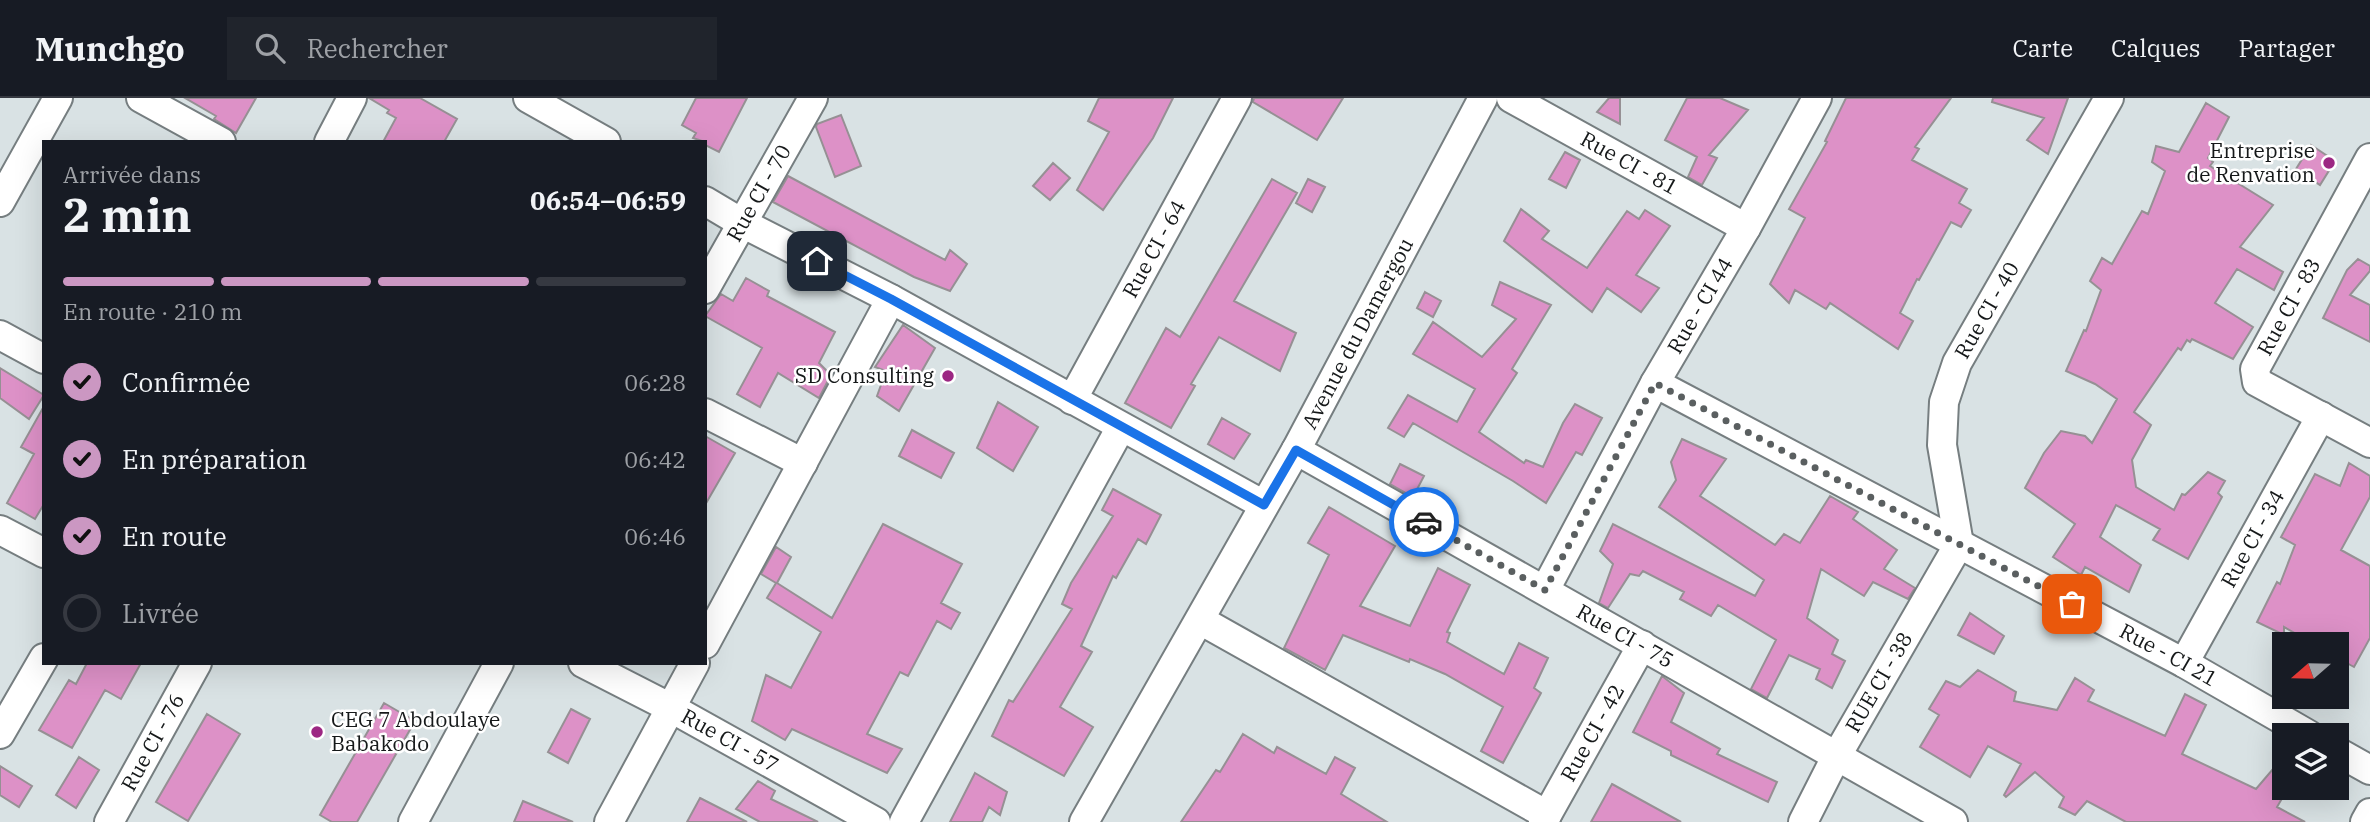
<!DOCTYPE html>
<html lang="fr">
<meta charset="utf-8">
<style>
body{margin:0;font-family:"IBM Plex Serif",serif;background:#20242c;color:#f1f3f6;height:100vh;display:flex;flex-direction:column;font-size:26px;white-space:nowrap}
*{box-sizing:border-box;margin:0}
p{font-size:23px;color:#9ea1a6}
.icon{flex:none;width:38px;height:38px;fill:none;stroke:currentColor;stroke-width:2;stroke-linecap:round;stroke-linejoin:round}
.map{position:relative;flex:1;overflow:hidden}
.panel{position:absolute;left:42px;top:42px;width:665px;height:525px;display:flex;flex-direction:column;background:#171b24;border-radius:0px;box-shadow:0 7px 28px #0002}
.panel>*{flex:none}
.needle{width:46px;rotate:250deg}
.fabs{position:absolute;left:2272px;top:534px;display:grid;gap:14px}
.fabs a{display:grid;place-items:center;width:77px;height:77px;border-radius:0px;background:#171b24;box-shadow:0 7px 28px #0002;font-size:35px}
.pin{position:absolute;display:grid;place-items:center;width:60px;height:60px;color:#fff;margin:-30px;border-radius:14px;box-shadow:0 4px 10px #0006}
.courier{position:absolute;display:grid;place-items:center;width:70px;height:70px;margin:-35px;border:5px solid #1a73e8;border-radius:50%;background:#fff;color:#222;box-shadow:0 2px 9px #0007}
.headline em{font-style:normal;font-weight:700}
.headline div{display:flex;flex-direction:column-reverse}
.headline{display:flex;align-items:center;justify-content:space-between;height:119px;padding:0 21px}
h1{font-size:46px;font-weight:700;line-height:52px}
.bar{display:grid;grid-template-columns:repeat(4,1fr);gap:10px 7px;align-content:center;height:84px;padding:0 21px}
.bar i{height:9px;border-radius:5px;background:#363941}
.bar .selected{background:#cb97c2}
.bar p{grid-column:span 4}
ol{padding:0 21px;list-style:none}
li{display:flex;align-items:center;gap:21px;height:77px}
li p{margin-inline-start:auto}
li .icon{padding:7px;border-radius:50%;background:#cb97c2;color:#111;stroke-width:4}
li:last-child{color:#9ea1a6}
li i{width:38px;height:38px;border:4px solid #363941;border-radius:50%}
header{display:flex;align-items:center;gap:42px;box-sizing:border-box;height:98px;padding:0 35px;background:#171b24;border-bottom:2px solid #363941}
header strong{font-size:33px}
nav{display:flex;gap:38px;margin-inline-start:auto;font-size:24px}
.search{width:490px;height:63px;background:#20242c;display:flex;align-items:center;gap:18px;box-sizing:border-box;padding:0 24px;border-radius:0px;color:#9ea1a6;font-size:26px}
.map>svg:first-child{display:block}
.building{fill:#dd91c7;stroke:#969094;stroke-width:2}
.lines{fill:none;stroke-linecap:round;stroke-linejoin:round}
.minor-casing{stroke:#767e80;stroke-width:32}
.minor{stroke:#fff;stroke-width:28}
.done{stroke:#5a5f60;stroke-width:7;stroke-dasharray:0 12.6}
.route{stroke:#1a73e8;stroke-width:9}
.poi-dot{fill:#9c2783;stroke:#fff;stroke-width:2.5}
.labels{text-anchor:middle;stroke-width:5;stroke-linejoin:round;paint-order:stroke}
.poi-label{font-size:21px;fill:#151819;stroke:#fff;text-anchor:end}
.street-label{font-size:21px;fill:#151819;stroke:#fff}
</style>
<header>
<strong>Munchgo</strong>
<div class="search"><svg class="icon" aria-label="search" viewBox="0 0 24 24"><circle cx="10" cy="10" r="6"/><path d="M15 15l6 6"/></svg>Rechercher</div>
<nav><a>Carte</a><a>Calques</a><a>Partager</a></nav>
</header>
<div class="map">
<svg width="2370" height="724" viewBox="0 0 2370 724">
<rect width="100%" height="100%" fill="#d9e2e4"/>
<path class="building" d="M185,0H256L236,35L214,21L216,18Z
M369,0H420L457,21L444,44H383L396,20L387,15L389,12Z
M696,0H747L719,54L705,47V44L693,40L696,35L682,27Z
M1099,0H1173L1153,40L1103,112L1077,92L1109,34L1088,23Z
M1254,0H1343L1317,42L1253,4Z
M1609,0H1620V26L1597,14Z
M1687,0H1720L1748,12L1709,57L1717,60L1702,87L1688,79L1697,59L1665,42Z
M1846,0H1951L1915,49L1919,51L1912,62L1967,91L1959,105L1971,112L1961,129L1951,124L1919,182L1917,181L1900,215L1913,223L1898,251L1830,205L1826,211L1795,192L1789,205L1770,186L1805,120L1789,111L1827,44L1825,43Z
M1993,0H2068L2048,56L2027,42L2044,20L1992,4Z
M2206,5L2229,19L2208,60L2213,64L2210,68L2273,107L2240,149L2283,174L2274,192L2237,171L2215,205L2253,229L2233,261L2192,241L2190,244L2187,242L2181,252L2178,250L2134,314L2151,327L2132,362L2136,389L2174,412L2182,396L2185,397L2208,374L2225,383L2218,395L2222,399L2188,461L2153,442L2160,431L2116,407L2100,439L2141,467L2129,494L2085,469L2081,477L2053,459L2075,426L2025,390L2044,355L2061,333L2085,338L2092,345L2117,301L2095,286L2066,273L2084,232L2086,233L2101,192L2090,183L2102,160L2112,166L2142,113L2148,116L2165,73L2152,64L2156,48L2179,54Z
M841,17L861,68L835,79L816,29L817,26Z
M2311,47L2335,63L2320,87L2296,71Z
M1565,54L1580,62L1566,90L1549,81Z
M1053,65L1070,80L1050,102L1033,88Z
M788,78L945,162L950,152L967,166L950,193L914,179L773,104Z
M1272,81L1297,95L1234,203L1296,235L1280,273L1219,239L1191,286L1195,288L1171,330L1125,305L1166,230L1180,239Z
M1308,81L1325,89L1312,114L1296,105Z
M1521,111L1549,133L1542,141L1587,170L1627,113L1639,121L1645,112L1670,128L1636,177L1659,190L1641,214L1607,190L1592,214L1504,143Z
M2358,161L2370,168V173L2350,197L2370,207V244L2323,220L2347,172Z
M746,180L769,193L767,198L835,234L819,265L831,277L819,300L778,275L760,309L737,296L762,250L705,218L721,196L733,203Z
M1500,184L1551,207L1512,271L1517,275L1479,334L1524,365L1526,362L1543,369L1563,325L1575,306L1602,320L1582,357L1576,354L1546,405L1513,383L1413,325L1404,339L1388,330L1408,297L1457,324L1475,291L1413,256L1433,224L1482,259L1516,221L1492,207Z
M1425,194L1441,203L1433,219L1417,210Z
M903,227L935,250L899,313L877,298L886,273L875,269Z
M0,270L44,297L29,321L0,300Z
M998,304L1038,329L1013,373L977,350Z
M44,308V406L35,421L7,405L34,356L21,349Z
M1222,320L1250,336L1234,361L1208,346Z
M912,332L954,355L941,380L899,358Z
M705,338L735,355L705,407Z
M1682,341L1726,361L1700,398L1775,447L1784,436L1800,445L1830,398L1858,414L1853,421L1897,452L1884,471L1915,490L1908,501L1873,484L1864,498L1821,471L1807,520L1838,542L1832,556L1845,563L1832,590L1816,581L1820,571L1789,557L1767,600L1751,591L1776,542L1718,507L1711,518L1680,501L1684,494L1643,473L1639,478L1630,476L1608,510L1599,505L1613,466L1600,453L1613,426L1755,498L1764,482L1659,409L1676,382L1671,364Z
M2349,365L2370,378V399L2341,452L2370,468V540L2354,569L2336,559V546H2314L2284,529V537L2257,524L2277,484L2280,486L2295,447L2281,439L2315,376L2340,388Z
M1400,366L1424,378L1413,399L1390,386Z
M1113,391L1161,417L1146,446L1138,441L1116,480L1113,478L1081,548L1092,554L1060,609L1093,629L1064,678L992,638L1009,602L1013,604L1072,511L1062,506L1071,485L1113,418L1102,412Z
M1329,409L1395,448L1360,508L1410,528L1438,470L1470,487L1447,534L1450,535L1447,544L1504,576L1519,545L1548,560L1534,590L1541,595L1503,665L1481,653L1503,609L1445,576L1410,561L1409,564L1343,537L1325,572L1284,550L1329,457L1308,445Z
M883,426L962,466L941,505L960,515L951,531L937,523L908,578L900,574L867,636L902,651L887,675L792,631L785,642L752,623L766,577L791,590L821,534L767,500L776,485L761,476L776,449L791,459L777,485L832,520Z
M1970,515L2004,538L1994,556L1958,537Z
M87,565H141L121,601L105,592L72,650L39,632L69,582L76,586Z
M1978,572L2016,594L2014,603L2057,612L2075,580L2094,592L2088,603L2165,638L2185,596L2206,607L2182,656L2256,691L2273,671L2284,676V697L2277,709L2305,724H2126L2087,703L2075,717L2059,709L2064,699L2035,674L2006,699L2004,697L2021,666L1988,648L1970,679L1920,649L1939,617L1929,611L1946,583L1960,589Z
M1662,578L1684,595L1671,624L1720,651L1717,656L1777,684L1768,704L1671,657V653L1633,634Z
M384,605L415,623L357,724H332L320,717Z
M571,611L590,621L568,665L548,654Z
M207,616L240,636L188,723L156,704Z
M1243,636L1274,655L1277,649L1326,676L1335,659L1355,670L1341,696L1387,724H1181L1216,672L1220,674Z
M79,659L99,672L76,710L56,697Z
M0,668L32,688L19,709L0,697Z
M975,675L1007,694L1000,717L989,709L982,724H950Z
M758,683L775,693L771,701L818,724H760L736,711Z
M1612,686L1681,724H1591Z
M700,700L747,724H687Z
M523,703L573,724H514Z"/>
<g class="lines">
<g class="minor-casing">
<g id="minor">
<path d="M141,0L221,44"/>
<path d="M528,0L606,44"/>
<path id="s1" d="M1511,0L1746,130"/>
<path d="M329,44L352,0"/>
<path d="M2370,60L2255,271L2257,284L2370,345"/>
<path d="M705,103L742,125L891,201L1264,407"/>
<path d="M0,104L58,0"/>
<path id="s2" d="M705,191L813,0"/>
<path d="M0,237L44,261"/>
<path id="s3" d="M1655,285L2184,565L2309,637"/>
<path id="s4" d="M1072,302L1237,0"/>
<path d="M705,315L803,365"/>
<path id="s5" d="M1296,352L1953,724"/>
<path d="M0,432L44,455"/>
<path id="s6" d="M1545,492L1655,285L1746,130L1817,0"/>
<path d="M1200,522L1547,717"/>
<path d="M705,546L891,201"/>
<path id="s7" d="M583,565L671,610L876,724"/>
<path id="s8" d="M2184,565L2321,318"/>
<path d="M0,636L44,560"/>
<path d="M2336,653L2370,672"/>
<path id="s9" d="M109,724L197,565"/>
<path d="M413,724L499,565"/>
<path d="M609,724L695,565"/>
<path d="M904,724L1121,329"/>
<path id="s10" d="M1084,724L1296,352L1483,0"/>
<path id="s11" d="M1543,724L1642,547"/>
<path id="s12" d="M1803,724L1836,659L1959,446L1942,347L1944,304L1957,265L2109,0"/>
<path d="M2365,724L2370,715"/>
</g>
</g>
<use href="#minor" class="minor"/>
</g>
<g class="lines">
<path class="done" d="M1424,424L1545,492L1655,285L2072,506"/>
<path class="route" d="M817,163L891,201L1264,407L1296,352L1424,424"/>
</g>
<g class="poi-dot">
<circle cx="2329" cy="65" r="7"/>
<circle cx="948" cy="278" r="7"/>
<circle cx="317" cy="634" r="7"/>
</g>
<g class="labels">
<g class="poi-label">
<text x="2315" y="60">Entreprise<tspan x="2315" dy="24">de Renvation</tspan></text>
<text x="934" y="285">SD Consulting</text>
<text x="331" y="629" text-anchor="start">CEG 7 Abdoulaye<tspan x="331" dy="24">Babakodo</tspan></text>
</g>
<g class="street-label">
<text dy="7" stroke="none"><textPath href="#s1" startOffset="135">Rue CI - 81</textPath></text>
<text dy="7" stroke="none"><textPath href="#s2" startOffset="110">Rue CI - 70</textPath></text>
<text dy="7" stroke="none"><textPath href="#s4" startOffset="172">Rue CI - 64</textPath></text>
<text dy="7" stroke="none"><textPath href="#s6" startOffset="324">Rue - CI 44</textPath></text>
<text transform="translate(2289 209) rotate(-61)" y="7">Rue CI - 83</text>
<text dy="7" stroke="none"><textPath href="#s12" startOffset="564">Rue CI - 40</textPath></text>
<text dy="7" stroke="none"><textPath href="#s10" startOffset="560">Avenue du Damergou</textPath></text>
<text dy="7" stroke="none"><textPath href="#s8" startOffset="142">Rue CI - 34</textPath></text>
<text dy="7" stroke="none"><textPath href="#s5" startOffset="378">Rue CI - 75</textPath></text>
<text dy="7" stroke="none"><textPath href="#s3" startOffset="581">Rue - CI 21</textPath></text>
<text dy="7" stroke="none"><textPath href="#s12" startOffset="159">RUE CI - 38</textPath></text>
<text dy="7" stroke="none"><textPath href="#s11" startOffset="102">Rue CI - 42</textPath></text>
<text dy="7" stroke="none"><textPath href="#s7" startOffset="166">Rue CI - 57</textPath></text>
<text dy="7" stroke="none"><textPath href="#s9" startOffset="91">Rue CI - 76</textPath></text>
</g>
</g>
</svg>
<div class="fabs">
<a><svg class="needle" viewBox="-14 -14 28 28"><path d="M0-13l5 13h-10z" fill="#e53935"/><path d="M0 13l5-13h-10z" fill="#9ea1a6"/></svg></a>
<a><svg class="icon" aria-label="layers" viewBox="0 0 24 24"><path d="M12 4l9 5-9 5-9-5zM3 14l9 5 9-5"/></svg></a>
</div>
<div class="pin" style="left:2072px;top:506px;background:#ea580c"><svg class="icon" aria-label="bag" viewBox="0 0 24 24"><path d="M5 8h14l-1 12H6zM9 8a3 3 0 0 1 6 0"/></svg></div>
<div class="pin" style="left:817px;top:163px;background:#1f2937"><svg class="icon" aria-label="home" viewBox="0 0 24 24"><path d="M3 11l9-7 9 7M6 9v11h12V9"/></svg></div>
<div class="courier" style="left:1424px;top:424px"><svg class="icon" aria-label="car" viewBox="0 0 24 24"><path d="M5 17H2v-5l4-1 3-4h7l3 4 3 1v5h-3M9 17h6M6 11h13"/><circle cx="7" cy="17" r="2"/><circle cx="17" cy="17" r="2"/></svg></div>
<section class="panel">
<div class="headline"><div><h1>2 min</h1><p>Arrivée dans</p></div><em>06:54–06:59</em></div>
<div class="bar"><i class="selected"></i><i class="selected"></i><i class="selected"></i><i></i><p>En route · 210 m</p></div>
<ol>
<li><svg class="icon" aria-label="check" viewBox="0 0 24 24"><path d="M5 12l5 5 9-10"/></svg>Confirmée<p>06:28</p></li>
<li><svg class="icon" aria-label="check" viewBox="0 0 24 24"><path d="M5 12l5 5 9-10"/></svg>En préparation<p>06:42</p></li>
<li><svg class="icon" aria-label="check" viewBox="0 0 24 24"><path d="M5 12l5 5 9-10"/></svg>En route<p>06:46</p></li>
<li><i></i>Livrée</li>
</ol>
</section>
</div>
